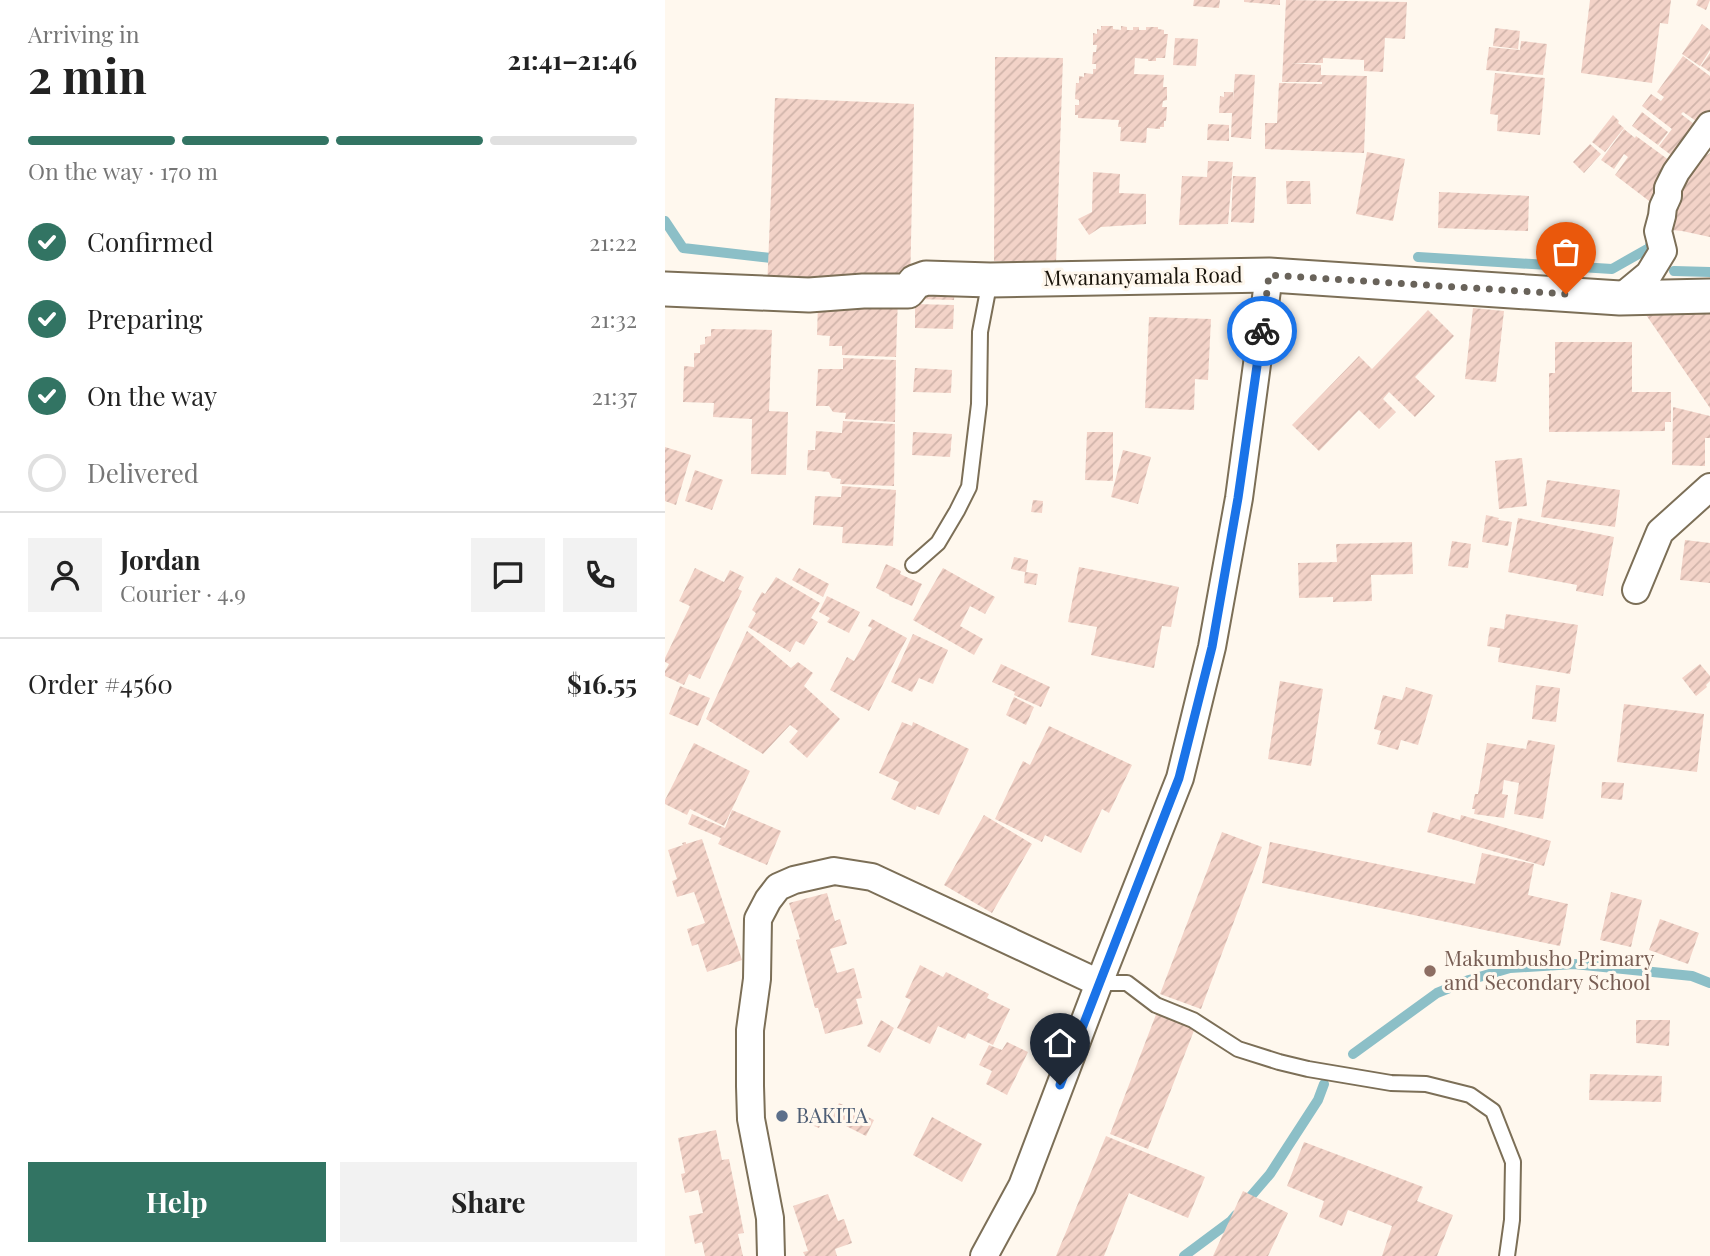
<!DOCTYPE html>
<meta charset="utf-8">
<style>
body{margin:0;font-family:"Playfair Display",serif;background:#f2f2f2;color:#222;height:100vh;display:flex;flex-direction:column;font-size:26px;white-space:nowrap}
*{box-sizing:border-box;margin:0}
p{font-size:23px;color:#767676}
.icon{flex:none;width:38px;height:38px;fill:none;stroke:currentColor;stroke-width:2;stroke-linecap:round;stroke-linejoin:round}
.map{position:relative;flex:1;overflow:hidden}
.panel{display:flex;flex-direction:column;background:#fff;width:665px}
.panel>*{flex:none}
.pin{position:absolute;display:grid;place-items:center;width:60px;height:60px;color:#fff;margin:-72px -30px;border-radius:50% 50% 50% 0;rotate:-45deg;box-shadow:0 0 7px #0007}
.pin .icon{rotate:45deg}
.courier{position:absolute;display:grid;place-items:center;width:70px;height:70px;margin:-35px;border:5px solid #1a73e8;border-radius:50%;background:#fff;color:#222;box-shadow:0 2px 9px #0007}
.head em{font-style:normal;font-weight:700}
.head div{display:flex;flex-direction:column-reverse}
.head{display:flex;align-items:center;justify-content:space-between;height:119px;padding:0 28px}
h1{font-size:46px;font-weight:700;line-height:52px}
.bar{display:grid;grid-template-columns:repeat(4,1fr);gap:10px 7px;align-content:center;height:84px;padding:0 28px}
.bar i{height:9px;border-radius:5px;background:#e0e0e0}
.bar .current{background:#327463}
.bar p{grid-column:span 4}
.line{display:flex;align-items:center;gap:18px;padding:0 28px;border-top:2px solid #e0e0e0}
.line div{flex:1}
.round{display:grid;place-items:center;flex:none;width:74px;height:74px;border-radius:0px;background:#f2f2f2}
ol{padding:0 28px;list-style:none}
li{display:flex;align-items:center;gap:21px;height:77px}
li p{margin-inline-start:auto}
li .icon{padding:7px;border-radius:50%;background:#327463;color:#fff;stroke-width:4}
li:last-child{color:#767676}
li i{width:38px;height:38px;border:4px solid #e0e0e0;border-radius:50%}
.button{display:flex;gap:14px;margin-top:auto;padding:14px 28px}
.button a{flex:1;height:80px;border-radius:0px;background:#327463;color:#fff;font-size:28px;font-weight:700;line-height:80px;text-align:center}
.button a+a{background:#f2f2f2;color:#222}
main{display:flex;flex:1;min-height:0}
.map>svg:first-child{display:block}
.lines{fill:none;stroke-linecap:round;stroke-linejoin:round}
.stream{stroke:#8cbfc7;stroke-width:10}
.building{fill:url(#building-hatch)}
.service-casing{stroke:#7c6f57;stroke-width:18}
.minor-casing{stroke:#7c6f57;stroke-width:30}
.tertiary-casing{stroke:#7c6f57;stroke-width:37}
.service{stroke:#fff;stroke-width:14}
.minor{stroke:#fff;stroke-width:26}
.tertiary{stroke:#fff;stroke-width:33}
.done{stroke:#69635a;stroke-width:7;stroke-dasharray:0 12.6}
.route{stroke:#1a73e8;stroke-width:9}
.education-dot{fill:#8d6e63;stroke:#fff8ee;stroke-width:2.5}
.service-dot{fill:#5c6f8a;stroke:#fff8ee;stroke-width:2.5}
.labels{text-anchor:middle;stroke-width:6;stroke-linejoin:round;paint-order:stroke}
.street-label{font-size:21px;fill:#18130a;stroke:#fff8ee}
.education-label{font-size:21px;fill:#785e54;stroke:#fff8ee;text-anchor:start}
.service-label{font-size:21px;fill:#4e5e75;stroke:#fff8ee;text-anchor:start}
</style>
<main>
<section class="panel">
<div class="head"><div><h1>2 min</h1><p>Arriving in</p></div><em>21:41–21:46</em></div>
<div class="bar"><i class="current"></i><i class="current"></i><i class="current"></i><i></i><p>On the way · 170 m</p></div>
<ol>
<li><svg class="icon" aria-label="check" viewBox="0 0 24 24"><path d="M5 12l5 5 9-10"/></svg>Confirmed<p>21:22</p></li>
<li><svg class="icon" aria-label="check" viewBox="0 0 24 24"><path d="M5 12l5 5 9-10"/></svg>Preparing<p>21:32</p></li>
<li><svg class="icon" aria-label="check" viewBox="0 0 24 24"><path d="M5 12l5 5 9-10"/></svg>On the way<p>21:37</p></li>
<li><i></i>Delivered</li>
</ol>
<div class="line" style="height:126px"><a class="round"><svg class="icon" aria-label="person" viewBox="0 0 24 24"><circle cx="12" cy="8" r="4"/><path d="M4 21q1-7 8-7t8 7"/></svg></a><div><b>Jordan</b><p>Courier · 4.9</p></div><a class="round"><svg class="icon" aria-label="chat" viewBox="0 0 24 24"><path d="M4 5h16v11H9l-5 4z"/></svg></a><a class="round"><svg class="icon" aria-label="phone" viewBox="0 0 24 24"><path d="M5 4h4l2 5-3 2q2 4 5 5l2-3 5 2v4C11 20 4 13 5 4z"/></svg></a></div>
<div class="line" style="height:91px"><div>Order #4560</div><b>$16.55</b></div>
<div class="button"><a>Help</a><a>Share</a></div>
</section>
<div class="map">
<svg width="1045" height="1256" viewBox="0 0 1045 1256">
<defs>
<pattern id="building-hatch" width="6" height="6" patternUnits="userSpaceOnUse" patternTransform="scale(1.75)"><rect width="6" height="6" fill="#f3d3c8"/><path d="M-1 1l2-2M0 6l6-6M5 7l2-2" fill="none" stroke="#d0b4aa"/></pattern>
</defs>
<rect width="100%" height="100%" fill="#fff8ee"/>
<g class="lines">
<path class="stream" d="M0,221L18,248L115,259
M753,257L947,269L984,248L989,236
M1009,271L1045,272
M688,1054L772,993L804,980L845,968L909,964L1027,976L1045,983
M580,1203L605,1174L653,1100L659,1084
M519,1256L566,1221L571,1215"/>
</g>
<path class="building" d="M529,0H555L554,8L528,6Z
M579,0H615V5L579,2Z
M621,0L742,2L740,39L720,38L718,72L699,71V60L658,58V63H626L656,65V75L702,76L699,153L600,149V123H612L614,83L657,84V82H617Z
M925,0H1006L1003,24L995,23L987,83L916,73Z
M1033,0H1045L1041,10L1031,5Z
M1037,24L1045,30V50L1035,66L1017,54Z
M436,26H448V29L456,30V26L462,27V30H468V27H474V30H481V27H493V29L499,30V34H503L500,58H491V61H483V59L470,58L469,74L499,75L498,87H502V100L498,101L497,107H502L501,121H499V127H495V129L482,128L481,143L455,141L456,127H453L454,120L413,118V115H410V105H414V100L410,99L411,83H414V76L419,77V73L428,74V69H431V64H427L428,52H431L432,45H428V33L432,34V29L436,30Z
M830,28L855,31L853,49L828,46Z
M510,38L533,39L531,66L508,65Z
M856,41L882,44L878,75L821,70L824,47L855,50Z
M1045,53V72L1036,66Z
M1018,56L1045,76V112L1042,110L1034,123L1018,112L1016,114L1033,127L1010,158L994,146L1007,129L977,106L986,94L996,101L999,97L992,92Z
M330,57L398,58L391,264L329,261Z
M830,73L880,78L875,135L832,131L833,115L825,114Z
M570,74L590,75L586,139L566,137L567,113H554L555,96L559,97V92H568V100Z
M110,98L249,104L245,288L102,289Z
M977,112L1003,132L993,145L967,126Z
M948,115L954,121L953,123L959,128L940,152L927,142Z
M543,124L564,125V141L542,140Z
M959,129L970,138L971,136L1012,166L988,204L950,175L963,157L959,154L949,169L936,160Z
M925,144L936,154L919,173L908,162Z
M702,152L740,159L728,221L691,214Z
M1045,153V237L1017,231L996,229L1004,198L1014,208L1015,207L1004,189L1012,174Z
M543,161L568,162L563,224L514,225L517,176L542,177Z
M428,172L455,174L454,193L481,194V224L436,227L424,235L413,219L427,212Z
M568,176L591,177L589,223L566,222Z
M621,181H645L646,204H622Z
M774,192L864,196L863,231L773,228Z
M290,285L289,300L249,299Z
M233,296L231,357L177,355V346H164L165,336L152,335L153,302Z
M250,304L289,305L288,329L250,328Z
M808,308L839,311L831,382L800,379Z
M977,309L1045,312V408Z
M763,310L789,336L750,377L770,396L750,417L724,392L718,399L731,412L714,429L694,410L654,451L627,425L694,356L707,369Z
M484,317L546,319L543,380L530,379L529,410L480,408Z
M46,329L107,330L104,411L123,412L121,475L86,474L87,419L48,417L49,403L18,402L19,366L29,367V353H35V345L40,344V337L46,336Z
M890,342H967V392H1006V422H1000V431L884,432V373H890Z
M178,358L231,360L230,422L180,419L181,413L168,412L164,406H151L153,369H178Z
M250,368L287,370L286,393L248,392Z
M1008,407L1045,416V438H1040V466L1007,465Z
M178,421L230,424L229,486L175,484L176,479L167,478L164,472L142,470L143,450H150L151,431L177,433Z
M248,432L287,434L285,457L247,455Z
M422,432H448V481L420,480Z
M0,447L26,455L11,505L0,501Z
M458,450L486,457L473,504L446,497Z
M857,458L862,506L834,509L830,461Z
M30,470L58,480L47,510L20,501Z
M882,480L955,490L950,527L876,517Z
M177,486L231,490L228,546L177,543L178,527L148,525L150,496L176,497Z
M368,500L378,501L377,513L366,512Z
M821,515L834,518L833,520L847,522L843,546L817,542Z
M853,518L949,537L938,596L911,591L912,585L843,572Z
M1020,540L1045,543V583L1015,580Z
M787,541L806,544L803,568L783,566Z
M747,542L748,574L706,575L707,601L668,602V597L634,598L633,563L672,562L671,544Z
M349,557L363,560L361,572L373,574L371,585L359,583L360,572L346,569Z
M221,564L236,571L235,574L257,584L247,606L224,596L225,595L211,588Z
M414,567L514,587L506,627L497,626L489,668L426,655L432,627L403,622Z
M30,568L59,582L65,570L79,577L73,589L77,591L35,679L24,674L19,685L0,676V671L4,664L0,662V658L25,606L14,601Z
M134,568L164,584L158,597L127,580Z
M278,568L330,597L320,614L305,606L295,626L318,639L309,655L248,620Z
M111,577L155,603L146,618L153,622L139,645L131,641L125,652L83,627L91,613L87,610L97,592L100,594Z
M162,596L195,612L184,633L162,622L165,618L154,612Z
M841,614L913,625L905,674L833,662L835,648L822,646L825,627L839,629Z
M207,619L242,638L204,711L165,690L182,657L189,661L207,628L203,626Z
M82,631L126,668L133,662L148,673L139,686L175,719L142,758L124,742L133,731L125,725L98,754L41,719Z
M248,634L283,650L268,684L254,678L247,692L226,682Z
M336,664L385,687L376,707L349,695L350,692L327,682Z
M1035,664L1045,676V681L1041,685L1042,687L1031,696L1017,678Z
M615,681L658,689L646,766L603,759Z
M871,685L895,688L891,722L867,719Z
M15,686L45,698L33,726L4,714Z
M741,687L768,695L753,745L736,740L733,750L712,744L716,731L709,729L718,695L737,700Z
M349,697L369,707L361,725L341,715Z
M959,704L1039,714L1032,772L952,762Z
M237,722L247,726L248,722L304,749L274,815L252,806L250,810L226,799L234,782L214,773Z
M384,726L467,765L444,813L437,809L416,853L380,835L377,842L330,819L358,761L365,765Z
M863,740L890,745L878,819L849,814L854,783L839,780L837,794L843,795L839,818L809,814L810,809H807L810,794H813L822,743L861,749Z
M29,743L85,771L59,826L25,809L22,815L0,804V800Z
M937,782L959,783L957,800L936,798Z
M67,810L116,831L102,865L53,844L56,838L23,824L27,814L60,828Z
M768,812L795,820L796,815L886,841L879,866L762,832Z
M319,815L367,844L327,913L279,885Z
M557,832L597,847L536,1009L495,994Z
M37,839L77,960L42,972L33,944L27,946L22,929L40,923L29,892L12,897L7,881L12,879L3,850L18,845L17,843L21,842V844Z
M605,842L810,884L817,853L869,864L863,895L903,904L895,946L597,883Z
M946,892L977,900L966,947L935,940Z
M162,893L170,921L175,919L182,944L165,949L172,973L189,968L197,998L191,999L198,1024L160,1034L153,1008H150L131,940L135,939L124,903Z
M995,919L1034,933L1023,964L984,950Z
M255,965L278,977L281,972L324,994L322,998L345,1009L328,1045L303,1033L300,1039L273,1026L265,1044L232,1028L246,1000L240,997Z
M492,1012L530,1028L483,1149L445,1134Z
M216,1020L229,1028L215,1053L202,1046Z
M971,1020H1005L1004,1046L971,1043Z
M342,1042L363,1052L342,1095L321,1084L327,1071L314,1065L324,1045L337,1050Z
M925,1074L997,1076L996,1102L924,1100Z
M174,1103L209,1120L201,1136L167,1119Z
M145,1113L158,1118L154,1128L141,1123Z
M267,1117L317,1144L297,1182L248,1155Z
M51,1130L57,1160L64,1159L79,1233L73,1234L78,1256H40L37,1242L30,1244L24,1216L38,1213L33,1190L20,1193L16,1174L20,1173L13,1138Z
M441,1136L540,1177L523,1218L464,1193L439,1256H391Z
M639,1142L758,1187L752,1201L788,1215L772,1256H717L727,1226L683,1210L677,1226L654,1217L659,1201L622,1186Z
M578,1191L623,1213L603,1256H548Z
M163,1194L173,1221L179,1219L187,1243L170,1249L172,1256H140L138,1252L143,1251L128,1206Z"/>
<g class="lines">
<g class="service-casing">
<path id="service" d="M248,565L273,543L292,511L304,487L314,404L315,332L325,280
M434,983H462L491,1005L528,1020L573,1049L614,1062L643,1069L726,1083L761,1084L805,1095L828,1111L848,1162L847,1220L842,1256"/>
</g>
<g class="minor-casing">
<path id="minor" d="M955,298L984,274L998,251L993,231L997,216L998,207L1003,196V188L1011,172L1045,125
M971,590L995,532L1045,487
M106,1256L105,1218L86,1119L85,1086V1030L92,979L93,919L103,900L113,887L129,880L169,871L207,877L434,983
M319,1256L357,1186L434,983L515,778L547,647L574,498L604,275"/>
</g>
<g class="tertiary-casing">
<path id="tertiary" d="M0,289L144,295L198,291H243L250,282L261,278L325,280L604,275L955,298L1045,296"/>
</g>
<use href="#service" class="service"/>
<use href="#minor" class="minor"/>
<use href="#tertiary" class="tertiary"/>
</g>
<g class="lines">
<path class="done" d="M597,331L604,275L901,294"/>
<path class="route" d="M395,1085L514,778L547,647L573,498L597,331"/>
</g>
<circle class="education-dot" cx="765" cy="971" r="7"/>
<circle class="service-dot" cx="117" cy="1116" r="7"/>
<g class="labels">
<g class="street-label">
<text transform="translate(478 277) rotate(-1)" y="7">Mwananyamala Road</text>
</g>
<g class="education-label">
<text x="779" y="966">Makumbusho Primary<tspan x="779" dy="24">and Secondary School</tspan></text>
</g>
<g class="service-label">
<text x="131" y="1123">BAKITA</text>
</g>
</g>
</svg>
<div class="pin" style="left:901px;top:294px;background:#ea580c"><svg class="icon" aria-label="bag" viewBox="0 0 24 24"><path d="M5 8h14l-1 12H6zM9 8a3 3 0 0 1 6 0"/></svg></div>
<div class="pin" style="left:395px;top:1085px;background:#1f2937"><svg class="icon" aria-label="home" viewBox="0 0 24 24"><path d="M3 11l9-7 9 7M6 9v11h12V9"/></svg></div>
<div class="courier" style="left:597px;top:331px"><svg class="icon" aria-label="bike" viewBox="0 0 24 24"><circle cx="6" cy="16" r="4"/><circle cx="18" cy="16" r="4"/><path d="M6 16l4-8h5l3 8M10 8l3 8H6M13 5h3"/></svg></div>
</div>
</main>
